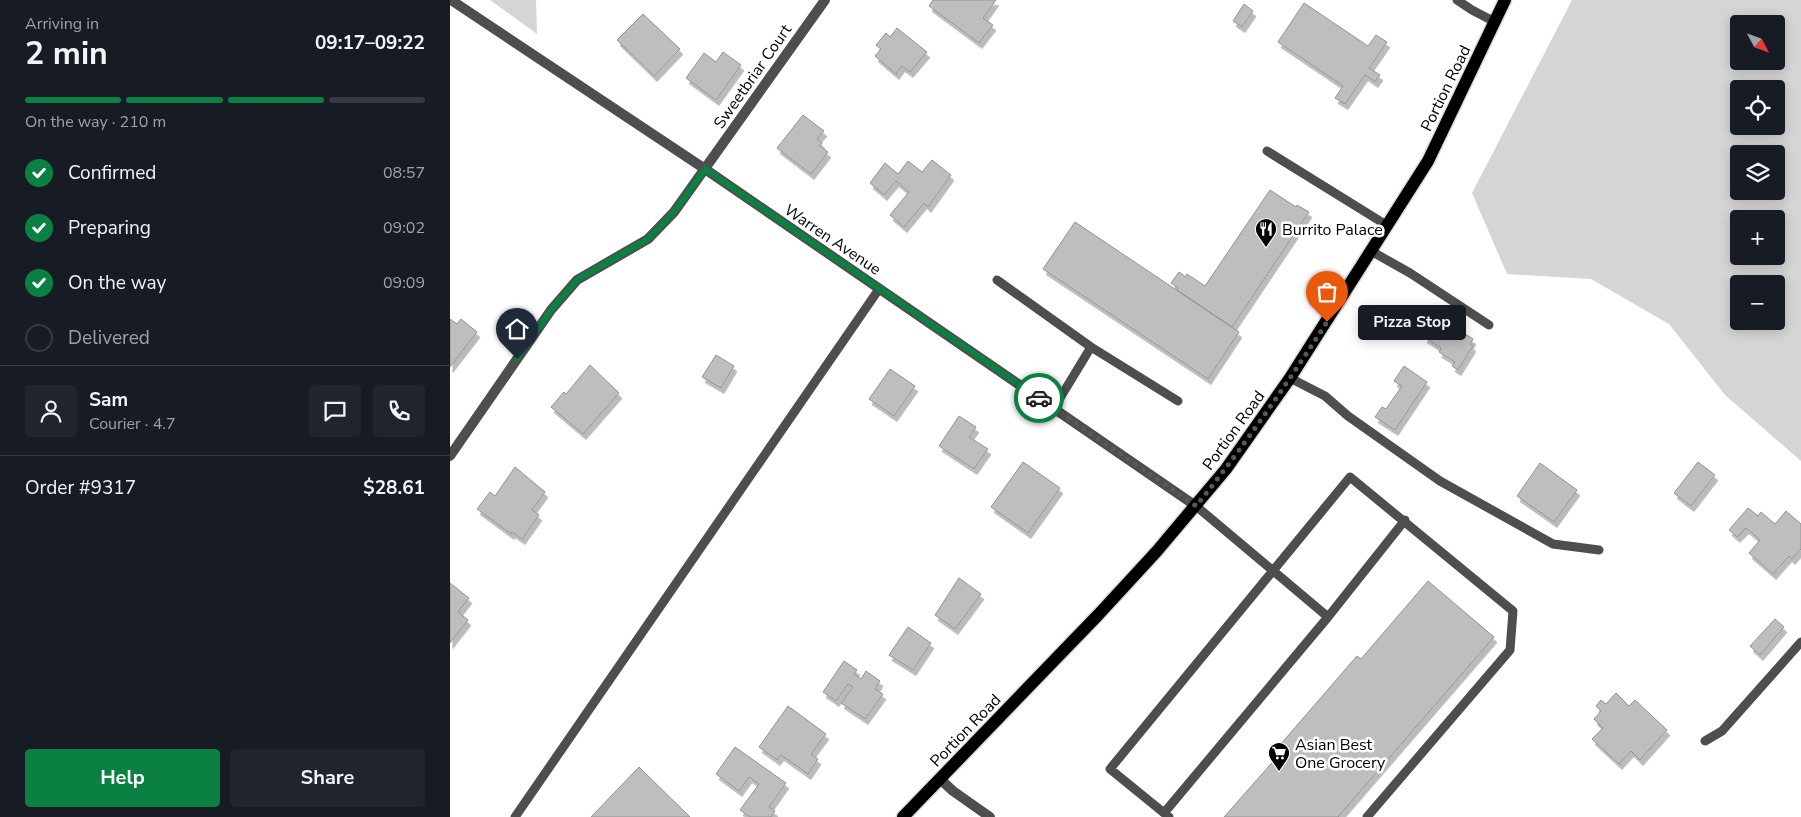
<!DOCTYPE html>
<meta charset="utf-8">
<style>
body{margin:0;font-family:"Nunito Sans",sans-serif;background:#20242c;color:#f1f3f6;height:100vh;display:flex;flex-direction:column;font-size:19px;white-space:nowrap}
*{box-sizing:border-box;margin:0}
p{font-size:16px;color:#9ea1a6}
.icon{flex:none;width:28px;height:28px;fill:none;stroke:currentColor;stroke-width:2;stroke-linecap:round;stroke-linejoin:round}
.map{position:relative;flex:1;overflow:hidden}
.sheet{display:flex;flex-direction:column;background:#171b24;width:450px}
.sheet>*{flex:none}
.needle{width:32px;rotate:131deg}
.tools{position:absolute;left:1280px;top:15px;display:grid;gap:10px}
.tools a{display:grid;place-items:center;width:55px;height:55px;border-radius:5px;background:#171b24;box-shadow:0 2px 12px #0003;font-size:25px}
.pin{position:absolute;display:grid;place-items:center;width:42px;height:42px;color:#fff;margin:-51px -21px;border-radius:50% 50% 50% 0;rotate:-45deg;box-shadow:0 0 5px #0007}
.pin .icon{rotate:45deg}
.courier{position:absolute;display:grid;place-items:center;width:50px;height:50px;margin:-25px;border:4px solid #0b8043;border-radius:50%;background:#fff;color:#222;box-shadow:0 1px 6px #0007}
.bubble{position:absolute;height:35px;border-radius:5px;background:#171b24;box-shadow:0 2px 12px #0003;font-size:16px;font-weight:700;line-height:35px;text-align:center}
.headline em{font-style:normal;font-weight:700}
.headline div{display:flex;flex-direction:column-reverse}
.headline{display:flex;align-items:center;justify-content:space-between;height:85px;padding:0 25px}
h1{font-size:32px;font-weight:700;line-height:38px}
.bar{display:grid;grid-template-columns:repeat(4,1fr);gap:8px 5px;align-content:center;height:60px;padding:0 25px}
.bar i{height:6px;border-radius:4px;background:#363941}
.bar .on{background:#0b8043}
.bar p{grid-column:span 4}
.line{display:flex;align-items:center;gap:12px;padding:0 25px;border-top:1px solid #363941}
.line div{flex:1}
.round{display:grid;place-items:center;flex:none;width:52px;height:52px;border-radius:5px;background:#20242c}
ol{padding:0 25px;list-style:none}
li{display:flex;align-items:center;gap:15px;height:55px}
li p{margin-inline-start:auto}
li .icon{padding:5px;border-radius:50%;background:#0b8043;color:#fff;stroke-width:4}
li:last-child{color:#9ea1a6}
li i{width:28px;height:28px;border:2px solid #363941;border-radius:50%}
.button{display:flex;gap:10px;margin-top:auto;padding:10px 25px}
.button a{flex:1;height:58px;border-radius:5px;background:#0b8043;color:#fff;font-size:20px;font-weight:700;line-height:58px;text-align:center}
.button a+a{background:#20242c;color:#f1f3f6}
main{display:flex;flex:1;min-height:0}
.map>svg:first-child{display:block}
.green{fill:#d5d5d5;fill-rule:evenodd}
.building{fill:#bebebe;stroke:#929292;filter:url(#shadow)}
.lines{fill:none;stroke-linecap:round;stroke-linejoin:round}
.primary-casing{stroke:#dbdbdb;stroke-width:15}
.service{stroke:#4e4e4e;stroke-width:9}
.minor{stroke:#4e4e4e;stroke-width:10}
.primary{stroke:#000;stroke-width:12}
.done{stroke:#595959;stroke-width:5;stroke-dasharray:0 9}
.route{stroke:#0b8043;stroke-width:6}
.labels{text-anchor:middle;stroke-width:5;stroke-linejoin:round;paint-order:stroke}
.street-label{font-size:16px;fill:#000;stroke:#fff}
.poi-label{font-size:16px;fill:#000;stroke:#fff;text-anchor:start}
</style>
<main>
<section class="sheet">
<div class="headline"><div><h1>2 min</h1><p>Arriving in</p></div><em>09:17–09:22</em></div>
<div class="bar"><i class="on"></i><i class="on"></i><i class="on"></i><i></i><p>On the way · 210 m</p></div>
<ol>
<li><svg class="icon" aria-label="check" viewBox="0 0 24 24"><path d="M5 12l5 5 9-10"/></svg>Confirmed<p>08:57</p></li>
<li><svg class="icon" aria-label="check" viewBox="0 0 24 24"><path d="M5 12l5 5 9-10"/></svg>Preparing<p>09:02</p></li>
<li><svg class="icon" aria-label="check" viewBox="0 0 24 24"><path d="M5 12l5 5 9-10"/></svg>On the way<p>09:09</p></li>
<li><i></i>Delivered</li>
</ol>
<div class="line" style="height:90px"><a class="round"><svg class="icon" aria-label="person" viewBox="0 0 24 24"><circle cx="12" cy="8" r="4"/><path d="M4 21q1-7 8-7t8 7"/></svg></a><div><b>Sam</b><p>Courier · 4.7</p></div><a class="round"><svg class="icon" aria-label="chat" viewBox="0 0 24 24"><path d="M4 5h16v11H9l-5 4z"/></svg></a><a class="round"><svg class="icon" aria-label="phone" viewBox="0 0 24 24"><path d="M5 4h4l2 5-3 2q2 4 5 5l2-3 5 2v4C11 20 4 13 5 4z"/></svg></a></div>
<div class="line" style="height:65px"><div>Order #9317</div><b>$28.61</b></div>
<div class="button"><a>Help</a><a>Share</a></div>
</section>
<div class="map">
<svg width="1351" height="817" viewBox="0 0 1351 817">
<defs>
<filter id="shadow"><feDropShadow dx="3" dy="5.5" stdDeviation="0" flood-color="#0004"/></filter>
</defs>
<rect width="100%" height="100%" fill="#fff"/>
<path class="green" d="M40,0H86L87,34Z
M1122,0H1351V461L1275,395L1219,324L1141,279L1057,274L1022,193ZM1289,24H1326V61H1289ZM1289,89H1326V126H1289ZM1289,154H1326V191H1289ZM1289,219H1326V256H1289ZM1289,284H1326V321H1289Z"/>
<path class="building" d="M483,0H546L533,18L543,25L529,43L479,6Z
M854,3L918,46L926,35L937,42L919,68L930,75L925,82L915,75L895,104L885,98L893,86L828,42Z
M794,4L803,11L792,27L783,21Z
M193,14L230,49L204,76L167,40Z
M447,28L477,52L460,72L452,66L446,74L425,56L431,49L426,45L436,33L440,37Z
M273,52L291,65L266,100L236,78L254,53L266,62Z
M353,115L374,131L367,139L372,143L370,146L378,152L361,174L327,148Z
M482,160L501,175L478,207L474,203L454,227L440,215L459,192L446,181L434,195L420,183L435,163L448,174L458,161L472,172Z
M820,190L846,207L847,205L859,212L782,327L727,290L728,288L721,283L729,272L736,277L737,274L755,286Z
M625,222L789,332L758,379L593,269Z
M984,314L1023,339L1020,344L1023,346L1008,370L1002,366L1005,362L989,352L991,348L974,337L982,325L978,323Z
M0,319L7,324L11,319L27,332L0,367Z
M266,355L284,366L271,388L252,377Z
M140,365L169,393L133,434L101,407L114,392L116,394Z
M954,366L977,382L945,430L925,417L932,407L936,409L952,386L944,381Z
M440,369L465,386L444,416L419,399Z
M509,416L526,427L519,437L538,449L524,469L489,446Z
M573,462L610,488L578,533L541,507Z
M1248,462L1265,475L1241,506L1224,493Z
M1090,463L1127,490L1104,522L1067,496Z
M65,467L95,492L82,510L89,515L72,539L62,532L61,534L27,509L40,492L45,496Z
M1298,508L1308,516L1311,512L1325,524L1336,511L1351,524V549L1342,559L1339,556L1323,574L1299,553L1310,540L1296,528L1287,537L1279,530Z
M509,578L531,594L505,629L485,615Z
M978,581L1044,637L888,817H774L827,757L823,753L907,656L911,659Z
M0,583L19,598L8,612L18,620L0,643Z
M1325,619L1334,627L1310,655L1300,646Z
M458,627L481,643L463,670L439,655Z
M394,661L407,670L404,674L411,679L416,671L430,681L425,689L433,694L415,719L391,703L403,687L398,684L386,701L373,692Z
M1166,693L1179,706L1185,700L1217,730L1190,760L1181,751L1169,764L1142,739L1153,728L1144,719L1151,711L1146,706L1151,700L1156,704Z
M338,706L376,734L361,754L368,759L358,774L331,755L327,760L309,747Z
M285,747L336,783L319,807L325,811L321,817H300L290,810L309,784L299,777L289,791L266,774Z
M189,767L240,817H141Z"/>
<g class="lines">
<g class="primary-casing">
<path id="primary" d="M453,817L649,614L707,551L776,469L840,378L978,161L1055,0"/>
</g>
<path class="service" d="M1007,0L1022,10L1045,22
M817,151L938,226
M921,251L960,273L1039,325
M547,280L641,347
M840,378L875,396L898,416L990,481L1103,544L1149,550
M604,408L641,347L728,401
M878,617L955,520
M1255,741L1272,731L1351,642
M714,813L878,617L746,506
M65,817L429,289
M719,817L660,769L900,477L1063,611L1060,650L917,817"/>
<path class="minor" d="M1,0L255,169L746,506
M0,456L101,310L127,280L198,239L224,212L375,0
M490,779L503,791L540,817"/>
<use href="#primary" class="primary"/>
</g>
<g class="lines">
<path class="done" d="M589,398L746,506C793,448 836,385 877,322"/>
<path class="route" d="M67,359L101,310L127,280L198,239L224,212L255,169L589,398"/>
</g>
<defs>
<g id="restaurant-pin" transform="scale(1.125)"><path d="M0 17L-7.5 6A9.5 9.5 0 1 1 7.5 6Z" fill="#000" stroke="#fff"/><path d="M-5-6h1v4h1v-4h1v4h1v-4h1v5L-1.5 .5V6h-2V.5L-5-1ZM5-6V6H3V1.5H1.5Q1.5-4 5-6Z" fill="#fff"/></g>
<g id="supermarket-pin" transform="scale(1.125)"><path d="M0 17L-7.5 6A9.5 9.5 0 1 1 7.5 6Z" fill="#000" stroke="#fff"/><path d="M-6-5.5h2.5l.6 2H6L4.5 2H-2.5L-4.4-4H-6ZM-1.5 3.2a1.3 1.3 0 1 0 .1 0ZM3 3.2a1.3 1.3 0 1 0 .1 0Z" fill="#fff"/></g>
</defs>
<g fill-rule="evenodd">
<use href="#restaurant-pin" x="816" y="229"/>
<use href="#supermarket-pin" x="829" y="753"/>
</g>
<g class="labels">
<g class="street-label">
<text transform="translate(302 76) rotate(-55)" y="6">Sweetbriar Court</text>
<text transform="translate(995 88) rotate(-64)" y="6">Portion Road</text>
<text transform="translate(383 239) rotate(34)" y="6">Warren Avenue</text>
<text transform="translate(783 430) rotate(-54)" y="6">Portion Road</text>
<text transform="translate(515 730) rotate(-46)" y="6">Portion Road</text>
</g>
<g class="poi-label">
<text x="832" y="235">Burrito Palace</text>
<text x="845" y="750">Asian Best<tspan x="845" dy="18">One Grocery</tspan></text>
</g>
</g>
</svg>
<div class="tools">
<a><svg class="needle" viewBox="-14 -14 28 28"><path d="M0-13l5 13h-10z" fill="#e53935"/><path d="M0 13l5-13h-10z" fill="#9ea1a6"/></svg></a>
<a><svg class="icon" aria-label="locate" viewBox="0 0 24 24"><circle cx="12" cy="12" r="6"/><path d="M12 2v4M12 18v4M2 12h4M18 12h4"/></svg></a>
<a><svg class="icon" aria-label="layers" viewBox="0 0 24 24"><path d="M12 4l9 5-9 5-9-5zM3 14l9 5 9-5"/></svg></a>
<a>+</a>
<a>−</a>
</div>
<div class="pin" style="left:877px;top:322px;background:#ea580c"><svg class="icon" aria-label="bag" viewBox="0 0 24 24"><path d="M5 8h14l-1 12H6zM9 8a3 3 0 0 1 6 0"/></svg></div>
<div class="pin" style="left:67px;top:359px;background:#1f2937"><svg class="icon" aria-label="home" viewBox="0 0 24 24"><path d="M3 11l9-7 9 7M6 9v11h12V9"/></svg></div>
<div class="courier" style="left:589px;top:398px"><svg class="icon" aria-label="car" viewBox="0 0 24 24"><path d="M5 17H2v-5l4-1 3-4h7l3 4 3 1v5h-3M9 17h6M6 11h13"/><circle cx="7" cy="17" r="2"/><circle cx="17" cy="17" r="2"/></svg></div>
<div class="bubble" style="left:908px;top:305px;width:108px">Pizza Stop</div>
</div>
</main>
